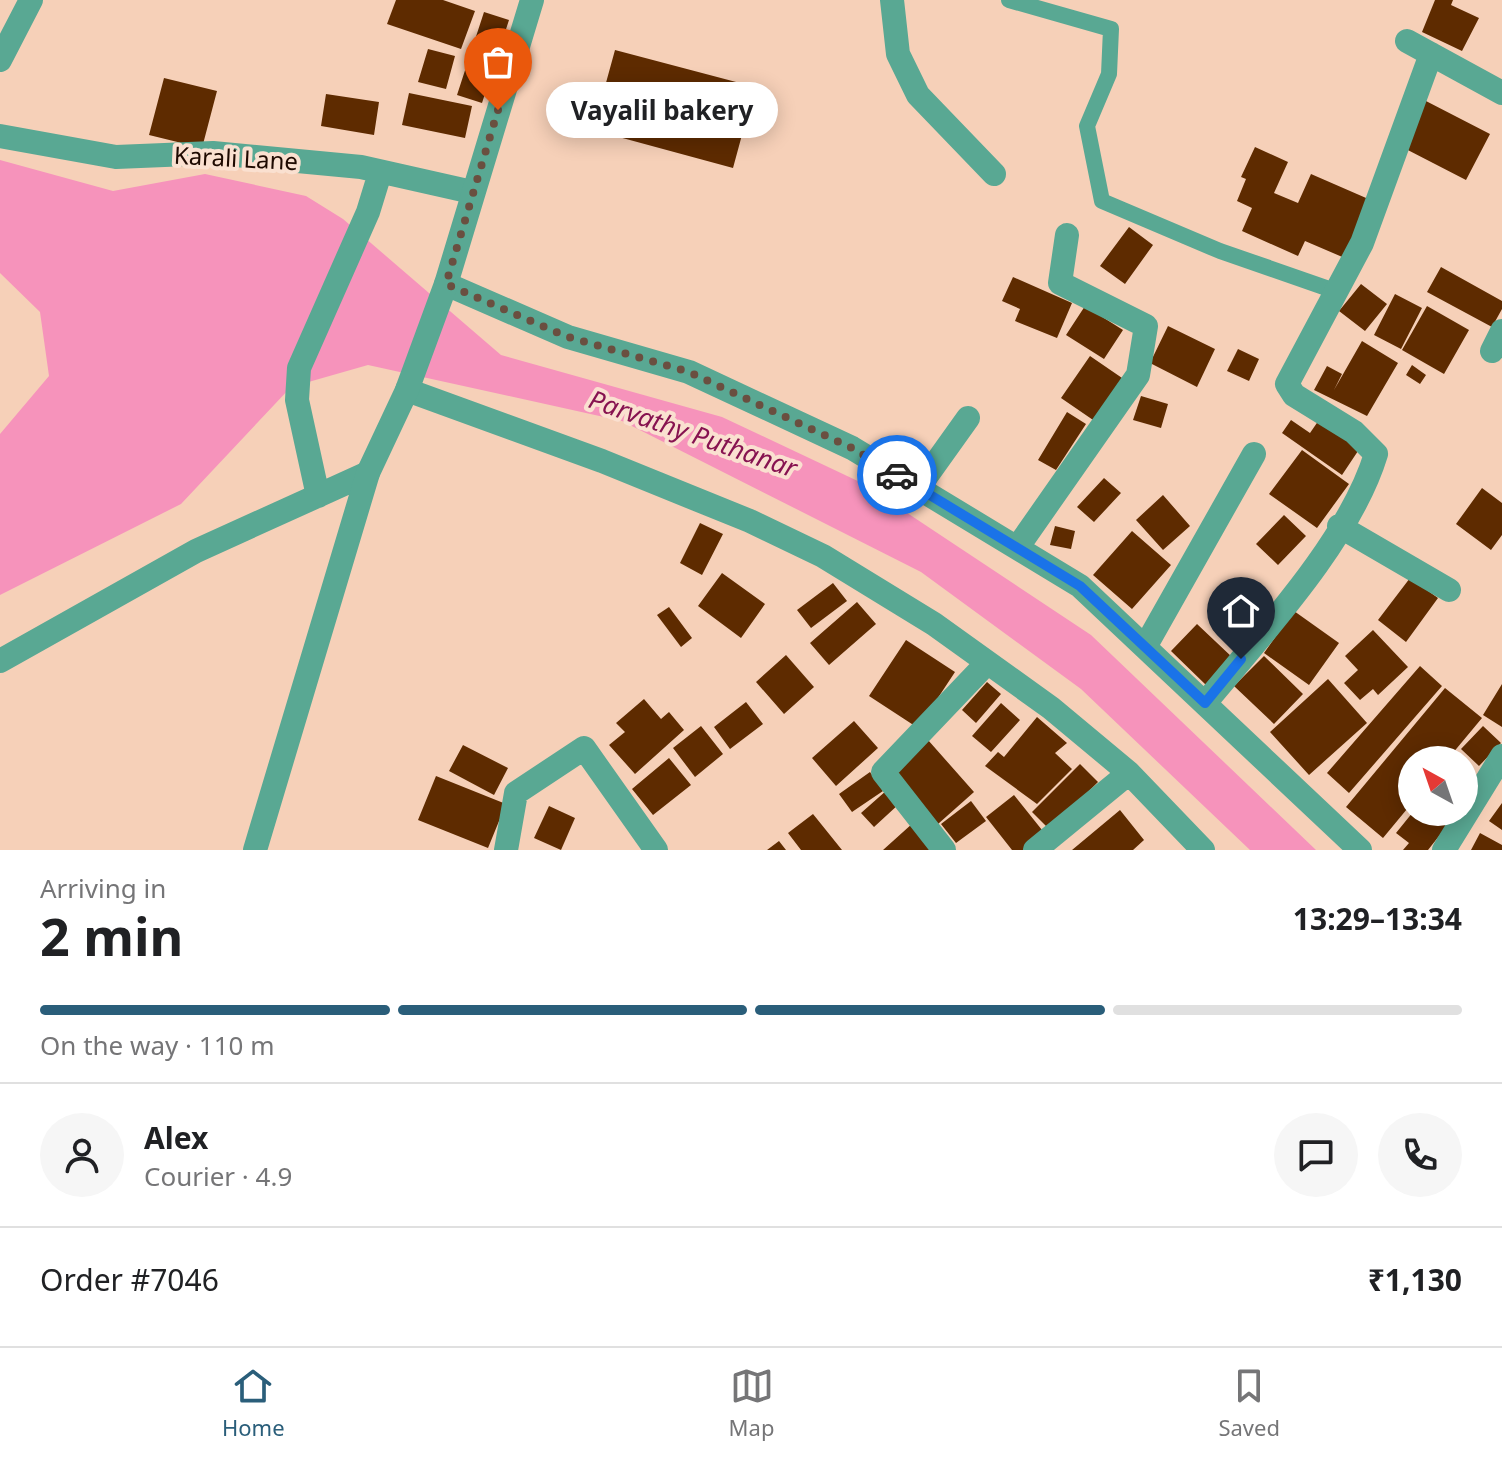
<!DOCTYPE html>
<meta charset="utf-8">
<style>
body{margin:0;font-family:"Noto Sans",sans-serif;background:#f6f6f6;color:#202124;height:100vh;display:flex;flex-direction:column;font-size:30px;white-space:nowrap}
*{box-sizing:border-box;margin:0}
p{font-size:26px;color:#757577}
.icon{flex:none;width:44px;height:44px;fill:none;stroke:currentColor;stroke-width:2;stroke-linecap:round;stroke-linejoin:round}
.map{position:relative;height:850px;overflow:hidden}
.sheet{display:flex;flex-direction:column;background:#fff;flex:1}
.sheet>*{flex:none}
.needle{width:52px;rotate:320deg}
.fabs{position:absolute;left:1398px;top:746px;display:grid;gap:16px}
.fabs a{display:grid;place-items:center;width:80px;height:80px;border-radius:50%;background:#fff;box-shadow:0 4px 20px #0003;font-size:40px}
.pin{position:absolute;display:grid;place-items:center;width:68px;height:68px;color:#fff;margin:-82px -34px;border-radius:50% 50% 50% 0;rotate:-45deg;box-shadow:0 0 8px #0007}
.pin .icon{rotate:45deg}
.courier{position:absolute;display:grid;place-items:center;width:80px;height:80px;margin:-40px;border:6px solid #1a73e8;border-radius:50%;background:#fff;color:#222;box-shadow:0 2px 10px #0007}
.bubble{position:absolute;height:56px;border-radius:28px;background:#fff;box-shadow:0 4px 20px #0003;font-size:26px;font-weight:700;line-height:56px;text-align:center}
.headline em{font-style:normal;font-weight:700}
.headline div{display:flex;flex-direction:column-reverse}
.headline{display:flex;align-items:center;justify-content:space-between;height:136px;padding:0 40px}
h1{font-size:52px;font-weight:700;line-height:60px}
.bar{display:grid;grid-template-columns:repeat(4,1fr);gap:12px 8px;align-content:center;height:96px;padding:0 40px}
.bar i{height:10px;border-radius:6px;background:#e0e0e0}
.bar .current{background:#2a5e7a}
.bar p{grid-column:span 4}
.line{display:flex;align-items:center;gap:20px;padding:0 40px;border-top:2px solid #e0e0e0}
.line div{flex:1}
.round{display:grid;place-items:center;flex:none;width:84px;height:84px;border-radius:42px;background:#f6f6f6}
.tabs{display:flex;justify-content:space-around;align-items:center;height:112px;border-top:2px solid #e0e0e0;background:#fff;font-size:22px;color:#757577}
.tabs a{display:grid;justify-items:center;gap:4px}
.tabs .current{color:#2a5e7a}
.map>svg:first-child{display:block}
.water{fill:#f693bb}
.building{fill:#5e2b00}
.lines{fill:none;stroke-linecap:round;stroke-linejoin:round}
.service{stroke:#59a893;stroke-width:16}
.minor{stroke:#59a893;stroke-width:24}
.tertiary{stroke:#59a893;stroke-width:24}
.done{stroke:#6a4f40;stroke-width:8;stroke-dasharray:0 14.4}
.route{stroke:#1a73e8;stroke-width:10}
.labels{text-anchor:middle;stroke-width:8;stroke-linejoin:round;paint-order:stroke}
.street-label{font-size:24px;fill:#1e0900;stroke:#fae0d0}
.water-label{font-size:26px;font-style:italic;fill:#871350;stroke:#fae0d0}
</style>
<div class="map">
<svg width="1502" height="850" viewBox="0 0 1502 850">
<rect width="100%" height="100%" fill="#f6d0b8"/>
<path class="water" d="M0,160L113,191L205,174L306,196L343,219L501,355L722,417L862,483L1091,635L1316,850H1250L1081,689L921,572L622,421L368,365L291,387L181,504L0,595V434L49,376L40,312L0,273Z"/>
<path class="building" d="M396,0H443L475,11L461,49L387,24Z
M1435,0H1453L1451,5L1479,18L1462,51L1422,32Z
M484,12L509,20L482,103L457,95Z
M428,49L455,56L446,89L418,82Z
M615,50L755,87L733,168L593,130Z
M164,78L217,91L202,148L149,135Z
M409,93L472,106L465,138L402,125Z
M326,94L379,102L374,135L321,126Z
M1424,100L1490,134L1466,180L1400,146Z
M1255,147L1288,162L1274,193L1298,203L1311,174L1373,201L1347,259L1305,241L1298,256L1242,231L1252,208L1237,201L1246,179L1241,177Z
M1129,227L1153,245L1125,284L1100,266Z
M1441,267L1502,301V309L1492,327L1427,292Z
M1013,277L1072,303L1057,338L1015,321L1020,309L1002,301Z
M1361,284L1387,304L1365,331L1339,311Z
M1395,294L1422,308L1401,349L1374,335Z
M1085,306L1123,330L1104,359L1066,335Z
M1427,306L1469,330L1444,374L1402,350Z
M1168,326L1215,349L1197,387L1150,363Z
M1362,341L1398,363L1367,416L1314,390L1327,366L1342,374L1334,390Z
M1238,349L1259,359L1249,381L1227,371Z
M1090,356L1125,380L1096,422L1061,398Z
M1412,365L1426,375L1420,384L1406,375Z
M1141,396L1168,404L1161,428L1133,420Z
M1067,412L1086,424L1056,470L1038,460Z
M1321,417L1362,445L1342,475L1282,433L1291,420L1310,433Z
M1302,450L1349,484L1317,528L1269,494Z
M1104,478L1121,493L1094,522L1077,507Z
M1482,488L1502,503V535L1491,550L1456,524Z
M1163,495L1190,526L1163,550L1136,520Z
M1284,515L1306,536L1278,565L1256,544Z
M700,523L723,534L702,575L680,563Z
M1055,526L1075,531L1071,549L1050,545Z
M1132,531L1171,565L1132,609L1093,575Z
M722,573L765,604L741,638L698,606Z
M1410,578L1438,598L1406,642L1378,620Z
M1236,580L1260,603L1233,632L1208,610Z
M833,583L847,601L811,628L797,610Z
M857,602L876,624L829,665L810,643Z
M669,607L692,638L681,647L657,615Z
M1294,611L1339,643L1309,685L1264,653Z
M1197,624L1233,658L1206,685L1171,651Z
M1373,630L1408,667L1378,695L1373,689L1360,700L1344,683L1358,670L1345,656Z
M906,640L955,672L918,728L869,696Z
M786,655L814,687L784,714L756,682Z
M1264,656L1303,694L1274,724L1234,686Z
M1420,666L1442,686L1349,793L1327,773Z
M1328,679L1367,723L1309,775L1270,732Z
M987,682L1001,694L976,723L962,710Z
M1502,684V727L1483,715Z
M1445,688L1482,718L1447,760H1412V803L1383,838L1346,807Z
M644,699L661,719L669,712L684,730L635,774L609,745L625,732L616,723Z
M746,702L763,724L730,749L714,727Z
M1001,703L1020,720L991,752L972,736Z
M1037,717L1067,743L1055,753L1072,769L1037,804L985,766L998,752L1004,757Z
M854,721L878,748L836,786L812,758Z
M701,726L723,754L695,777L673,748Z
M1483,726L1501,743L1479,766L1461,749Z
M928,740L974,792L938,824L892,772Z
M463,745L508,768L494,795L449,771Z
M669,758L691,785L653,815L632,789Z
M1080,764L1098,782L1050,830L1032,812Z
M870,772L883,791L852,812L839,794Z
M436,776L506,804L488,848L418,820Z
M887,790L899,804L874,827L861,813Z
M1014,795L1046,835L1027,850H1012L986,817Z
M971,801L986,821L956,843L941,824Z
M1502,803V830L1489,821Z
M549,806L575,818L561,850L534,838Z
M1120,810L1144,840L1133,850H1072Z
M1413,812H1458L1428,850H1403L1409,843L1396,833Z
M813,814L842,850H801L788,833Z
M913,823L938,850H883Z
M1480,833L1502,845V850H1471Z
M779,841L786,850H767Z"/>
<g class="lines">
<path class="service" d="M1009,0L1111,29L1109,74L1087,126L1102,201L1220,251L1335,291"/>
<path class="minor" d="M892,0L898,54L918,95L994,174
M1407,41L1502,93
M0,60L31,0
M0,136L116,157L213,153L361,167L472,192
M446,284L568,337L689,372L852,448L1080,586L1360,850
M1492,351L1502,331
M407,390L602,461L750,521L823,556L934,624L1051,708L1129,773L1203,850
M918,488L968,418
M318,496L297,400L299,368L368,212L380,173
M1339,526L1449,590
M1017,548L1138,375L1146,326L1060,283L1067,235
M1145,647L1254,454
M0,661L196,551L368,473
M1205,703C1262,634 1350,540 1376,454L1354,432L1294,395L1287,384L1362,243L1431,54
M506,850L516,793L584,748L656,850
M944,850L883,772L987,663
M1035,850L1129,773
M1444,850L1502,756"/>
<path class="tertiary" d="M255,850L368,473L407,390L446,284L532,0"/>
</g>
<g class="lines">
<path class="done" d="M498,110L446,284L568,337L689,372L852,448L897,475"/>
<path class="route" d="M897,475L1080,586L1205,703L1241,659"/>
</g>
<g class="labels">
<g class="street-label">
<text transform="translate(236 159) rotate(3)" y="8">Karali Lane</text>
</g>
<g class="water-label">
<text transform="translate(693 434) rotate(19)" y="9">Parvathy Puthanar</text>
</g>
</g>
</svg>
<div class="fabs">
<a><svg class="needle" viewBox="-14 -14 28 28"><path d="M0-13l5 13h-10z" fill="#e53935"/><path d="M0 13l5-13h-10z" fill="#757577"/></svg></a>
</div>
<div class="pin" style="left:498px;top:110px;background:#ea580c"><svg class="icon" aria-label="bag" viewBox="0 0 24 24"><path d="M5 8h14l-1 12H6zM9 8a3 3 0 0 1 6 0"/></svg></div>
<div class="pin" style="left:1241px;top:659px;background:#1f2937"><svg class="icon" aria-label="home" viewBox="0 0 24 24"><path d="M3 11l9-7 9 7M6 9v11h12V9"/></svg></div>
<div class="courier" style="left:897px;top:475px"><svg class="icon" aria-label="car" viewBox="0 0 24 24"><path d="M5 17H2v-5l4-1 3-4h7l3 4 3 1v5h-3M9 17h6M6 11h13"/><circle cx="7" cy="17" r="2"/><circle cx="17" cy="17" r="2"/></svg></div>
<div class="bubble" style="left:546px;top:82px;width:232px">Vayalil bakery</div>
</div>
<section class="sheet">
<div class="headline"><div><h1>2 min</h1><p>Arriving in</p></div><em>13:29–13:34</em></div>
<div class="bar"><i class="current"></i><i class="current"></i><i class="current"></i><i></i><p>On the way · 110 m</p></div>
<div class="line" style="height:144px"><a class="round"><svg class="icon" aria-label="person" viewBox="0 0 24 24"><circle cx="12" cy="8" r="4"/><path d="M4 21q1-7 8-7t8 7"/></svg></a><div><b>Alex</b><p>Courier · 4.9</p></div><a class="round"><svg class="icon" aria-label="chat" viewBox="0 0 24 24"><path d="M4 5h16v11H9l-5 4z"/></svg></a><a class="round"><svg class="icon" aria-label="phone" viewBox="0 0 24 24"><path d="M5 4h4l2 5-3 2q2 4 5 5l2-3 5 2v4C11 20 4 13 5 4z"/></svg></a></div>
<div class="line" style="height:104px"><div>Order #7046</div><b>₹1,130</b></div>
</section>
<nav class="tabs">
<a class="current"><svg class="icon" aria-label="home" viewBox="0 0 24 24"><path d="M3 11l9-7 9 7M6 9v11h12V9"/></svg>Home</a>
<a><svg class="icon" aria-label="map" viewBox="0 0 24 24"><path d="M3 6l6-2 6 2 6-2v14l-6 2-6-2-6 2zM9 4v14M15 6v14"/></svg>Map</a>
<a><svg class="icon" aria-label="saved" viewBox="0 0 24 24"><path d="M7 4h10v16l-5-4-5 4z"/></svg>Saved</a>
</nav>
